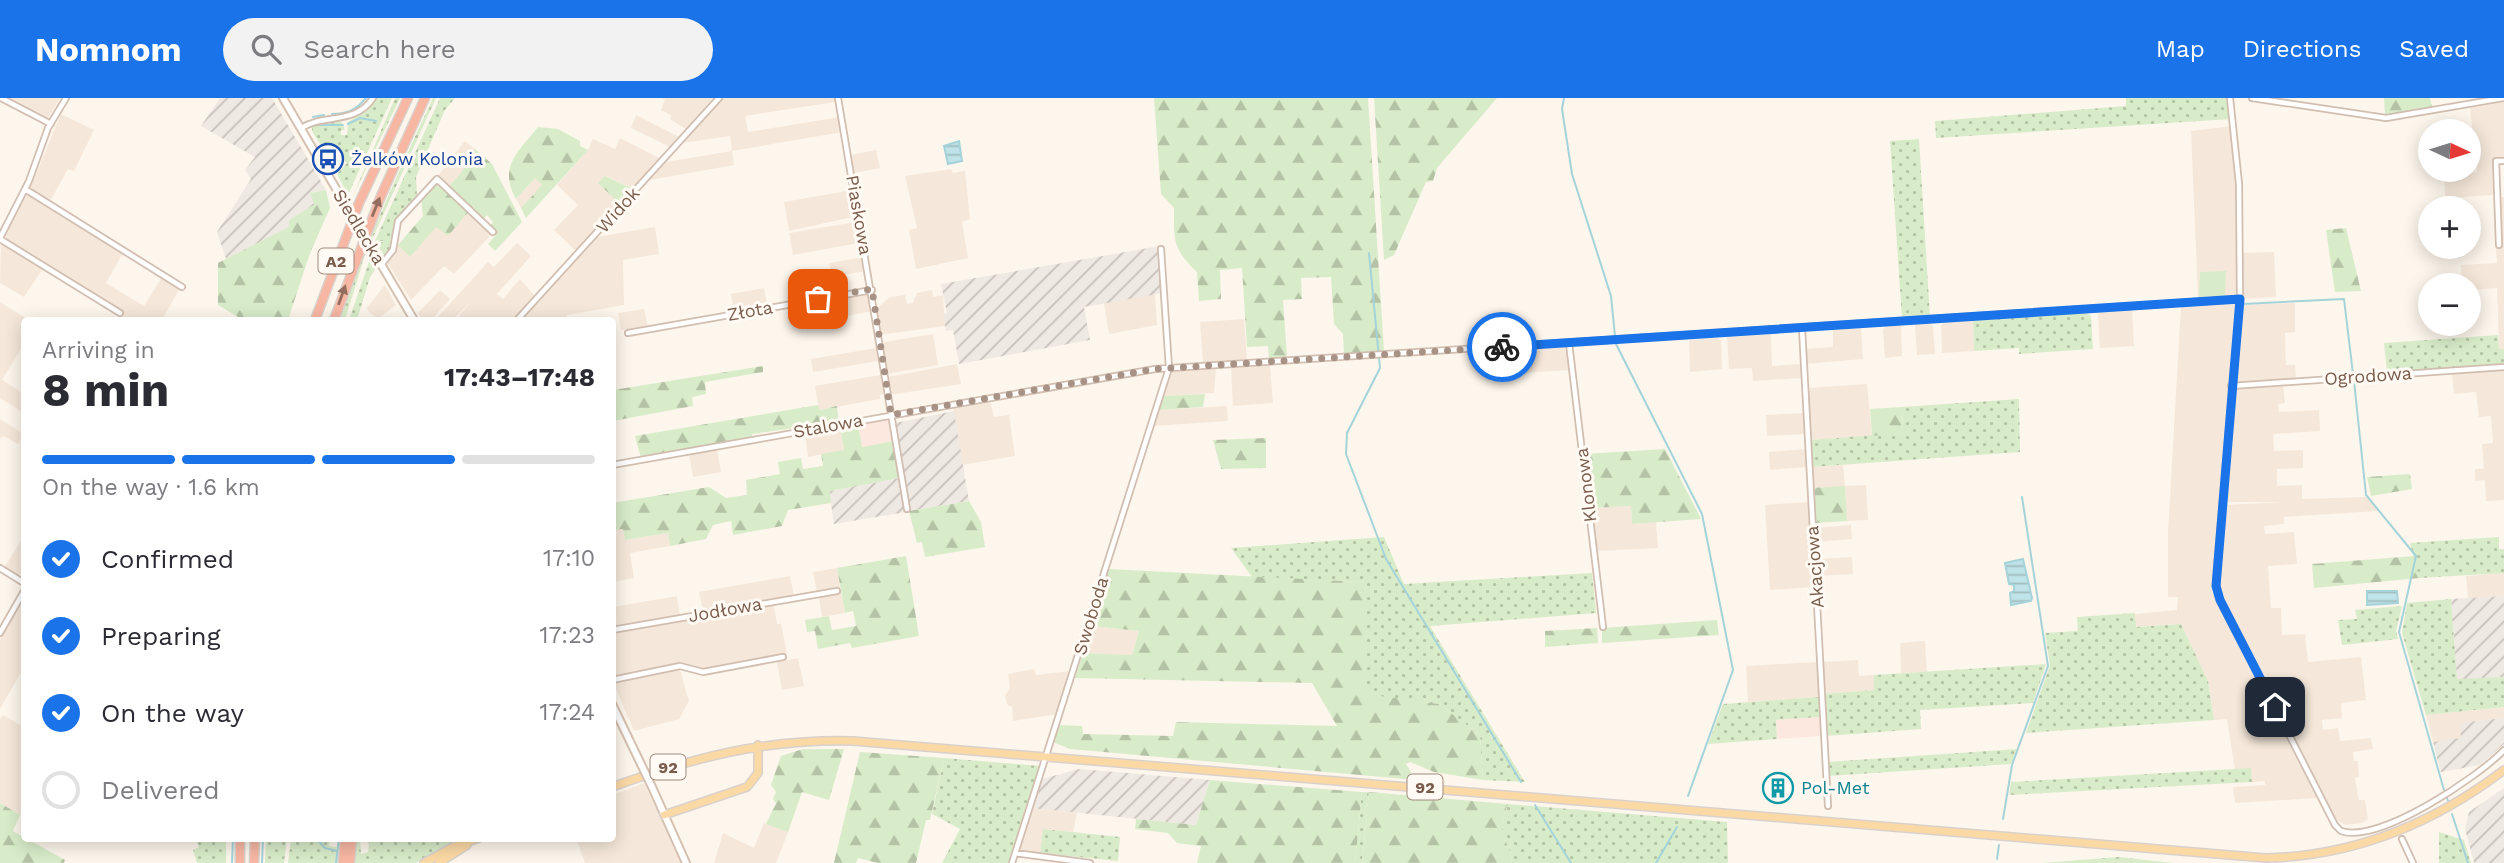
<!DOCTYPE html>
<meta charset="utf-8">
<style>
body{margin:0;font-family:"Work Sans",sans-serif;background:#f2f2f3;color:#2b2b33;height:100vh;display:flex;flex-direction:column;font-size:26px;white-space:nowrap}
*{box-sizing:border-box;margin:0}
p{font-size:23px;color:#7c7c81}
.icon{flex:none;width:38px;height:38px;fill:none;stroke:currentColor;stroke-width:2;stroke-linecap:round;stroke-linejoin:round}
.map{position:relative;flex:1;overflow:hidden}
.side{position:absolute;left:21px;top:219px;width:595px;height:525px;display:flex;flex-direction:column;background:#fff;border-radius:7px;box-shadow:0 4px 18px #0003}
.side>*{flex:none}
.needle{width:46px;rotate:94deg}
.fabs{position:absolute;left:2418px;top:21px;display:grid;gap:14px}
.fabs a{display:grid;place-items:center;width:63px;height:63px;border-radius:50%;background:#fff;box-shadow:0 4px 18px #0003;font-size:35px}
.pin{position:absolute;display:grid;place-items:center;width:60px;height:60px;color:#fff;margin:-30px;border-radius:14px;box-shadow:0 4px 10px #0006}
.courier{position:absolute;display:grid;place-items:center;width:70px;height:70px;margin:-35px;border:5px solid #1a73e8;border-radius:50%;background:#fff;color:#222;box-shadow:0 2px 9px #0007}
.summary em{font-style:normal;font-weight:700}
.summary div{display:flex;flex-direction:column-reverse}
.summary{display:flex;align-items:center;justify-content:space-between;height:119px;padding:0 21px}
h1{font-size:46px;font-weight:700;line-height:52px}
.bar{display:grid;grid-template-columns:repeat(4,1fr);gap:10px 7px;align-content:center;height:84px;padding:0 21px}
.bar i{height:9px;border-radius:5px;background:#e1e1e2}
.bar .selected{background:#1a73e8}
.bar p{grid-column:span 4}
ol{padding:0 21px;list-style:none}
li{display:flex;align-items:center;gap:21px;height:77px}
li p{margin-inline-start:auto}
li .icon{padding:7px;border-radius:50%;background:#1a73e8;color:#fff;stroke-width:4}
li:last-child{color:#7c7c81}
li i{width:38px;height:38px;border:4px solid #e1e1e2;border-radius:50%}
header{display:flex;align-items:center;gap:42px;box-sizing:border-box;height:98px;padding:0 35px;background:#1a73e8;color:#fff}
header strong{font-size:33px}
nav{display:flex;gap:38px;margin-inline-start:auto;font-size:24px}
.search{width:490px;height:63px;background:#f2f2f3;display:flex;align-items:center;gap:18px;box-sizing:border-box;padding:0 24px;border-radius:38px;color:#7c7c81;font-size:26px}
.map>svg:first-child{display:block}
.residential{fill:#f5e8da}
.commercial{fill:#fde8e0}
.industrial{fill:url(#industrial-furrows)}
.grass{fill:url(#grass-dots)}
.forest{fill:url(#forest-firs)}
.park{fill:#d8ecc9}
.water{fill:url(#water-rules);stroke:#a5d3da;stroke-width:2}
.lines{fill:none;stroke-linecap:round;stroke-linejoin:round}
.stream{stroke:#a5d3da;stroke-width:2}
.street-casing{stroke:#d1beb0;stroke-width:8}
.secondary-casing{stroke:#d6c0b0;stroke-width:10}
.primary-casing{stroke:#dad1cd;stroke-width:10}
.highway-casing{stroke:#dad1cd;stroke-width:11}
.street{stroke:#fff;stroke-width:4.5}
.secondary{stroke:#fff;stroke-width:6}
.primary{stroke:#fbd9a5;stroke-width:7}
.highway{stroke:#f7b7a3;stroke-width:8}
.secondary-bridge-casing{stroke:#d6c0b0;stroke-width:10;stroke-linecap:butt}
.secondary-bridge{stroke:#fff;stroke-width:6}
.oneway{fill:#936e5e}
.done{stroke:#a89285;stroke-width:7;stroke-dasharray:0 12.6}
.route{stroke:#1a73e8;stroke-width:9}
.labels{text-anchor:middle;stroke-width:6;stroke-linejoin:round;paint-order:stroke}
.shield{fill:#fffaf3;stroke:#a28b7f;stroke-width:2}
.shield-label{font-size:16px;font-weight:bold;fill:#7a5c4d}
.transit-label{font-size:18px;fill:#164399;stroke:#fffaf3;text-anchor:start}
.street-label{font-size:18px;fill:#7a5c4d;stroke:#fffaf3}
.culture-label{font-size:18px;fill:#0d838f;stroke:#fffaf3;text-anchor:start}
</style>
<header>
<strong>Nomnom</strong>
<div class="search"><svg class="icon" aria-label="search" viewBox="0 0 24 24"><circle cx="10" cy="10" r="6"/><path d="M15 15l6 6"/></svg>Search here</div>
<nav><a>Map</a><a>Directions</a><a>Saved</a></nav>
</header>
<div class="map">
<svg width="2504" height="765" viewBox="0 0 2504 765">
<defs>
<pattern id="industrial-furrows" width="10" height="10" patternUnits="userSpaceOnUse" patternTransform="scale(1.75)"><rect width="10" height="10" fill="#efe9e4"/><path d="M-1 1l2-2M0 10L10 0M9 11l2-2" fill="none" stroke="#c7c0bb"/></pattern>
<pattern id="grass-dots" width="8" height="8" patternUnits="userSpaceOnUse" patternTransform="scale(1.75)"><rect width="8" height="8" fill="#d8ecc9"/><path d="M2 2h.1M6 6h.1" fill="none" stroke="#b4c2a5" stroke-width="1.8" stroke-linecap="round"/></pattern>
<pattern id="forest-firs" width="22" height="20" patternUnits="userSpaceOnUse" patternTransform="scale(1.75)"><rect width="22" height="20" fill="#d8ecc9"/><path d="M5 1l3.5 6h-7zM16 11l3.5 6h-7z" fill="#b4c2a5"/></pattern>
<pattern id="water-rules" width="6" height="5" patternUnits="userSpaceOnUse" patternTransform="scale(1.75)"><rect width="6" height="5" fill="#bfe3e8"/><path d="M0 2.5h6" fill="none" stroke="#a0bbbe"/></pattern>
</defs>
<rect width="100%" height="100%" fill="#fdf6ec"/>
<path class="residential" d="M4,0H60L46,23Z
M662,0H713L687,32L670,21L671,17L661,12L665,2Z
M723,0H835V4L745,18L748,34L840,19L843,34L732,53L734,67L650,82L666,64L732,53L730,38L683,45Z
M2504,4V60L2493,61L2495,94L2492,97L2448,100L2445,97V80L2477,74L2470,10Z
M61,16L94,32L74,73L68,71L49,105L29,93Z
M636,17L646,22L679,39L670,49L631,30Z
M2232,28L2237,94L2236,198L2198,200L2191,33Z
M620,40L661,61L633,91L606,78L599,85L620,106L577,154L554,132L578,107L557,87L588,52L593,41L615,51Z
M465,43L475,51L461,67L464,71L448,90L437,79Z
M876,52L880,70L854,75L851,57Z
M951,71L953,75L965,73L970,121L962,124L968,160L916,171L909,132L917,130L905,78Z
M535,80L543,87L521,110L516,101Z
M852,92L857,118L789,133L784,104Z
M27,95L123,155L106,185L144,208L162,179L180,190L162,222H128L3,141Z
M2499,99H2504V251H2499L2497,190L2469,192V187H2462L2461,167L2497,165L2496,149L2500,148Z
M469,113L492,136L454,176L444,168L411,202L385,161L398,147L410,158L436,128L448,137Z
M856,124L859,145L793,157L789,135Z
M655,129L659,156L623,162L624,207L567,217V222H521L597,139Z
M1,143L43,170L24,199L0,185Z
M517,145L531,158L497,196L503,201L520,181L535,198L513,222H456L471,203L453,222H435L488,164L494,169Z
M2274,154L2276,199L2241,201L2242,155Z
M863,159L866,173L832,179L829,165Z
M385,187L396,207L378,221L366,211Z
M764,190L767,208L734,214L731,196Z
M440,192L450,201L431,222H423L418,215Z
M932,192L933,199L943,197L945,228L879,237L876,211L890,199L905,197L907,206L913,205L917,195Z
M869,195L872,213L805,226L802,207Z
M1155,196L1157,227L1109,236L1104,205Z
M0,204L29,222H24V246L2,282L24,296V315L0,300Z
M2236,205L2212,494L2317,700L2235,705L2233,689L2265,687V683L2252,684L2251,671L2235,672L2227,621L2214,622L2208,583L2181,526L2135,529V516L2177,512L2178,499H2168V434L2181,208Z
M2295,205V234L2285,235L2286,267H2295L2296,282L2235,287L2241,207Z
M644,211L648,229L621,232L618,215Z
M2132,211L2134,248L2100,250L2098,217L2101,213Z
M1244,221L1247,262L1203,265L1200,224Z
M1973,222L1974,253L1942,255L1941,228L1944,224Z
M1930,225L1933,228L1935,256L1917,257L1915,226Z
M1901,227L1902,258L1885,260L1883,232L1886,228Z
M1861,230L1863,261L1805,266V251L1833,249V232Z
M933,236L938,267L886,276L881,250L884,244Z
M1771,236L1772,268L1801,266L1802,280L1753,283L1752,270L1729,271L1727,239Z
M1717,240L1721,242L1722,271L1690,274L1689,242Z
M1565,248L1568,250L1570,272L1524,275L1523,251Z
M876,250L878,263L813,274L811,261Z
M957,266L961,286L889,297L888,279Z
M1270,267L1273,305L1233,308L1231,270Z
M1216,270L1214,295L1163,298L1172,272Z
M2504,272V402L2486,403L2485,382L2475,383V371H2484L2482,346L2493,345L2491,318L2479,319L2476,294L2454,296L2452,275Z
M881,277L883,296L880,297V301L819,312L815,288Z
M1867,286L1872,338L1810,342L1807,290Z
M2283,286L2285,305L2278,306L2279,314L2319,312L2320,333L2273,336L2274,353L2303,352V370L2277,371V388L2302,387V401L2366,399L2378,413L2284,419V426L2264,428L2265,436L2294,434L2297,466L2268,468L2271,510H2281L2282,537L2305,536L2308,564L2361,559L2366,602L2341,605L2342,620L2322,622L2323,632L2338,630L2340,643L2371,640L2373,651L2353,654L2354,663H2358L2359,679L2355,680L2359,702H2365L2368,721L2362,725L2346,727L2338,723L2325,703L2219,492L2226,407L2283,404H2226L2235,289Z
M990,303L994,319L1009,317L1015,358L962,367L953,309Z
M1227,308L1228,323L1153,328L1159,312Z
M1804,315L1805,336L1767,338L1766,317Z
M0,321L24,336L18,346L3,338L0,341Z
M840,328L844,352L808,359L805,335Z
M717,351L721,374L693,379L689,356Z
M1806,351L1807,369L1770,372L1769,354Z
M1843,367L1845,388L1866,387L1868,422L1847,423L1845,389L1812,390L1811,369Z
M1809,404L1813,489L1770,492L1765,407Z
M1631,408L1632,426L1656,424L1658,450L1596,453L1591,410Z
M1851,427L1852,441L1815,444L1814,430Z
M623,431L625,442L668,435L670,448L630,455L634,480L613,484V432Z
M23,439L24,470L19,479L4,470Z
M1852,459L1853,476L1818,478V461Z
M837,470L840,489L817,494L813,474Z
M2504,475V498L2468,500L2466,478Z
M790,478L794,498L703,513L699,494Z
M841,495L845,515L822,519L819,499Z
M677,498L680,518L613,529V509Z
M24,499V569L0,611V542Z
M774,507L777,526H781L787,556L702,571L681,566L613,578V535Z
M1091,528L1139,533L1132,557L1083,555Z
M1925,543L1927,574L1901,575L1900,545Z
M798,560L804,588L782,592L777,564Z
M1858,562L1859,578L1874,577L1875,592L1823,596V564Z
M1816,564L1819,599L1748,604L1746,568Z
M1034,571L1036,577L1071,573L1058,616L1013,623L1012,608H1008L1005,598L1010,590L1008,576Z
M680,572L689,603L679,621L634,633L613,584Z
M2504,609V620L2461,625V641L2433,644L2426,617Z
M3,617L24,629V709L20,717L0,705V621Z
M644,685L681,765H585L576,740H612L613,697Z
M1032,710L1077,715L1073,734L1043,731L1040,755L1022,753L1020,749Z
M764,725L788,734L776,765H714L723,735L754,750Z"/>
<path class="commercial" d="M886,321L889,323L893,343L862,349L858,325Z
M1820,619L1821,638L1777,641L1776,622Z"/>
<path class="industrial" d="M220,0H272L326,92L310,95L315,107L289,122L290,129L226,161L217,134L251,81L245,72L255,59L201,28Z
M1160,148L1163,195L1084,209L1090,242L959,266L953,232L946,233L943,216L947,215L941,186Z
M954,313L969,403L909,413L895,325Z
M900,380L906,414L834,426L829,393Z
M2504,498V579L2457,582L2451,501Z
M2504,620V646L2480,667L2441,674L2433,644L2461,640L2460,625Z
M1079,671L1210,682L1196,727L1032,710L1042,681Z
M2504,690V765H2474L2465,731L2469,714Z"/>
<path class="grass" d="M376,0H392L348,97L337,76L347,65L343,62L334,67L313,35L311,27L341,23L345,32H341V37H347L348,24L368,12Z
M395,0H400L352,100Z
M433,0H436L365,157L345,222H340C365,146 399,73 433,0Z
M440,0H455L445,12L416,79L417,98L397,122L391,150L385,159L377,146L385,143H375Z
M2126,0H2226L2231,21L1936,40L1935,23L2126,8Z
M1919,41L1930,219L1902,220L1890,43Z
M370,161L375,172L370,179L357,222H349Z
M2086,214L2091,218L2093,251L2019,256V250L1974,253L1973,222Z
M2498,237L2499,251H2504V267L2387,274L2384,245Z
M2019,301L2020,354L1811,369L1810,342L1903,335L1902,309Z
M1384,439L1404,486L1592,475L1596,515L1430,528L1525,684L1483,682L1480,637L1439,606L1366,597L1360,484L1252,479L1231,450Z
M2499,439V451H2504V475L2419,480L2410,445Z
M2451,501L2457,581L2504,579V609L2426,617L2402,535L2407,505Z
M2402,508L2396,533L2398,541L2342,547L2338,522L2357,521L2355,512Z
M2135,515L2136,529L2181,526L2208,583L2214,622L2026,635L2050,567L2045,535L2078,533L2077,519Z
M2046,566L2033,605L1920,612L1921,631L1826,638L1823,596L1874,592V577Z
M1819,599L1820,619L1776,622L1777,641L1708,646L1723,606Z
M2017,651L2011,666L1828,678L1827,664Z
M944,660L1041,668L1009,765H942L960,731L932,716Z
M2251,670L2252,684L2009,697L2011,684Z
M1362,694H1369L1362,765H1355Z
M1508,706L1727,724L1728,765H1512C1509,737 1494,739 1508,706Z
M1043,731L1120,739L1118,763L1040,755Z
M2439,734L2464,742L2471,765H2439Z
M196,740H226V765H197L193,752L199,749Z
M266,740H287L284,765H265Z
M291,740H330L329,748L341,750L339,765H288Z
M357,740H360L361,756L368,754L369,745L364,740H462L416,765H354Z
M2118,759L2174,765H2042Z"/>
<path class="forest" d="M1154,0H1368L1384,254L1344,256L1343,236L1334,226L1331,179L1301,180L1302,201L1283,202L1287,259L1269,261L1268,248L1247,249L1242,170L1220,172L1221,201L1199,203L1197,174C1172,150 1174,142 1174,110L1161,96Z
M1374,0H1497L1437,70L1433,83L1426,84L1394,157L1384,162Z
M2384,0H2430L2432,9L2385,17Z
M538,29L558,31L580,43V48L588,52L526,120L521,110L542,87L535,80L516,101C498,69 518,54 538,29Z
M475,51L492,66L522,124L495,153L488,146L496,137L489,130L493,124L487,117L482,123L448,90L464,71L460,68Z
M605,78L633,91L620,106L598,85Z
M437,83L469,113L448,138L436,129L410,159L398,147L423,118L421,100Z
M326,92L330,110L310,155L288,222H243L218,207V165L289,129V122L314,107L310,95Z
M2346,130L2361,193L2335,194L2326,132Z
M763,268V274L705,284L706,296L692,299L693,308L613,323V292Z
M1205,296L1203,309L1159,312L1163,298Z
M818,307L820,312L837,308L839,324L752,336V340L641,360L635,338Z
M1902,309L1903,335L1872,338L1870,311Z
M858,325L862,349L894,343L900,380L830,393L831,405L788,412L782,428L733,437L731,423L713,427L706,441L670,448L668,435L625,442L623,431L614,432L612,405L709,389L726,400L747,397L746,382L780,376L778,364L801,360L803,371L823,368L821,356L844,352L840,328Z
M1266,340V370L1221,371L1213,342Z
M1665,351L1701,421L1632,426L1631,408L1591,410L1584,356Z
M2410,376L2412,391L2371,398L2367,379Z
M1845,388L1847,423L1814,425L1812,390Z
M969,403L981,424L985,449L925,459L922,444L917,445L909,413Z
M906,458L919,538L852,550L850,545L818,551L815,533L807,534L805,522L829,518L832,532L856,528L853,513L845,515L837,470Z
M2414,458L2419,480L2314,490L2312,466Z
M1109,471L1360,484L1367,507L1366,596L1439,606L1480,637L1483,682L1434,674L1410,664L1406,666L1416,682L1070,651L1053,644L1059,627L1082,628L1083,636L1173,638L1176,624L1337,628L1312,585L1075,580L1083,555L1132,557L1139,533L1091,528Z
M1717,522L1719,537L1602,545V530Z
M1597,530L1598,545L1545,549V533Z
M803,651H844L829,702L802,694L788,734L766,726L776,705L773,701L776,694L771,687L781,658Z
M860,654L944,660L930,722H926L916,765H878L858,760L856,765H834Z
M1210,682L1362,694L1355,765H1197L1201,748L1177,745L1168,735L1135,731L1136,721L1196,727Z
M1369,694L1508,706C1494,739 1509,737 1512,765H1362Z
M0,705L20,717L13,733L65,762L64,765H0Z"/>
<path class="park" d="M2226,173L2225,198L2199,199L2200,174Z"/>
<path class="water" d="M959,43L962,63L948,66L944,48Z
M2023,461L2032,500L2031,503L2011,507L2010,495L2014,493V487L2009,486L2005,465Z
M2367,493H2397L2398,505L2367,507Z"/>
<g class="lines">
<path class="stream" d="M1564,0L1562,11L1572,76L1611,198L1615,238
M332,16C348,16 356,12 366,0
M313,19L324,17
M348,26L360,20L376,23
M316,27H343
M1369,155L1380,270L1347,335L1346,356L1386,461L1521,684
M2243,206L2344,201L2353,276
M1616,246L1702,416L1733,572L1688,698
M2354,283L2366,397L2416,458L2399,534L2444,692
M2447,700L2448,703
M1535,707L1571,765
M2452,716L2468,765
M2003,721L2012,667L2048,568L2022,399
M316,740L325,750L337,753
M1997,761L1999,747
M232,765L233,740
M262,765L263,740
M336,765L339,740
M1656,765L1677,729"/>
<g class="street-casing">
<path id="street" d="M1,0L51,26
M838,0L907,411
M2230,0L2239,86L2240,201L2216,482L2218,497L2335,727L2341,733C2379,746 2478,679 2504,652
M2252,0L2386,20L2503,0
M301,30C326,15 355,27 373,0
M25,91L182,189
M0,140L29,83L48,30L66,0
M0,141L120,215
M2499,147L2496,63H2504
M381,167L393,152L398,123L437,81L493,134
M517,222L719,0
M1802,230L1828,708
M628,235L872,192
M1569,245L1603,529
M2231,288L2504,269
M612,367L1155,271L2240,201
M0,470L24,485
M612,532L837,493
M0,535L24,493
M612,582L680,568L703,574L783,559
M2402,741L2413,765
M1015,755L1090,765
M1012,765L1169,270L1161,151"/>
</g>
<g class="secondary-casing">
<path id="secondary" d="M283,0L345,106
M372,151L414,222
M612,606L638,660
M652,689L686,765"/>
</g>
<g class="primary-casing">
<path id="primary" d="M612,689C695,659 764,641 853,643L2266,760C2355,758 2434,725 2504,672
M664,717L747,689L758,675V647
M424,765L453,749L479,740
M439,765L467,747"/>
</g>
<g class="highway-casing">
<path id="highway" d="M315,222L359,105L408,0
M334,222L381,98L425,0
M240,765V740
M254,765L255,740
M343,765L345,740
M350,765L352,740"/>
</g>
<use href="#street" class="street"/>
<use href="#secondary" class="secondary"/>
<use href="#primary" class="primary"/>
<use href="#highway" class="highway"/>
<g class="secondary-bridge-casing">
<path id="secondary-bridge" d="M345,106L372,151
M638,660L652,689"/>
</g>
<use href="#secondary-bridge" class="secondary-bridge"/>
</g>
<defs><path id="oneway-solid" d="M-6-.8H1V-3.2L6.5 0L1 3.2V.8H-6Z" transform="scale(1.75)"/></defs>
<g class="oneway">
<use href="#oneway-solid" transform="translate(376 109) rotate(-68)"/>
<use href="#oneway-solid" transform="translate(342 197) rotate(-70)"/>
</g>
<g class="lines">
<path class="done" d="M818,201L872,191L891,317L1155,271L1502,249"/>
<path class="route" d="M1502,249L2240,201L2216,488L2220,502L2275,609"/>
</g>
<defs>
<g id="bus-ring" transform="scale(1.575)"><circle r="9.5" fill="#fffaf3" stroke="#1a4fb4" stroke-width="1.5"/><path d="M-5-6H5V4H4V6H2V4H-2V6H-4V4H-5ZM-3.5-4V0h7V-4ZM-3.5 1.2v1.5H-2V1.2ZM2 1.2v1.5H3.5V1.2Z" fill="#1a4fb4"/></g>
<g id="building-ring" transform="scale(1.575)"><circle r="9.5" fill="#fffaf3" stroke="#0f9aa8" stroke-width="1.5"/><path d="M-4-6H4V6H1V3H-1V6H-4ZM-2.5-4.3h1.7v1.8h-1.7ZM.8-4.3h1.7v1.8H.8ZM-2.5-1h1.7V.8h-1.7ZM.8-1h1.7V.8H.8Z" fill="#0f9aa8"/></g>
</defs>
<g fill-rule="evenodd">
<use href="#bus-ring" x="328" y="61"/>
<use href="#building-ring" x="1778" y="690"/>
</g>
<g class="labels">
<g class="shield">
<rect x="318.5" y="150.5" width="35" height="25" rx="5"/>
<rect x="650.5" y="656.5" width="35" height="25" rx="5"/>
<rect x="1407.5" y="676.5" width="35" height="25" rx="5"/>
</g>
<g class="shield-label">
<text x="336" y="169">A2</text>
<text x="668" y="675">92</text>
<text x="1425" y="695">92</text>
</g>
<g class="transit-label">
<text x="351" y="67">Żelków Kolonia</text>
</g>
<g class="street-label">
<text transform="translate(618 112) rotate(-48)" y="6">Widok</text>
<text transform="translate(859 117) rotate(80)" y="6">Piaskowa</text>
<text transform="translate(359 129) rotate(59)" y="6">Siedlecka</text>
<text transform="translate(750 213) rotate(-10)" y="6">Złota</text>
<text transform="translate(2368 278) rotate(-4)" y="6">Ogrodowa</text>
<text transform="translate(828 328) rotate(-10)" y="6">Stalowa</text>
<text transform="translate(1586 387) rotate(-97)" y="6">Klonowa</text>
<text transform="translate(1815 469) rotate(-94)" y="6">Akacjowa</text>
<text transform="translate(725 512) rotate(-10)" y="6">Jodłowa</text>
<text transform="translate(1091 518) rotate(-73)" y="6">Swoboda</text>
</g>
<g class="culture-label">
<text x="1801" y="696">Pol-Met</text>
</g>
</g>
</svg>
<div class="fabs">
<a><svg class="needle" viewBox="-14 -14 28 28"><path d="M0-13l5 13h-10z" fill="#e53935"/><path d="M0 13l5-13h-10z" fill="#7c7c81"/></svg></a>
<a>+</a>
<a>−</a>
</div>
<div class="pin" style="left:818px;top:201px;background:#ea580c"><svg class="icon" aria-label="bag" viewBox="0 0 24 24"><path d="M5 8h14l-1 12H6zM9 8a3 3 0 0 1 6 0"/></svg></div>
<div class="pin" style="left:2275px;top:609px;background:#1f2937"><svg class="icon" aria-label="home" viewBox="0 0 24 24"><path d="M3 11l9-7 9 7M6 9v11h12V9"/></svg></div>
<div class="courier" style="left:1502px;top:249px"><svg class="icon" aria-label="bike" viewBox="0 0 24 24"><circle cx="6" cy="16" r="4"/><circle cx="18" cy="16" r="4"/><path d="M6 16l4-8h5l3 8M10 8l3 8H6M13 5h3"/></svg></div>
<section class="side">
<div class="summary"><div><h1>8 min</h1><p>Arriving in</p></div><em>17:43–17:48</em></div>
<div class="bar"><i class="selected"></i><i class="selected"></i><i class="selected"></i><i></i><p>On the way · 1.6 km</p></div>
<ol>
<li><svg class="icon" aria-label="check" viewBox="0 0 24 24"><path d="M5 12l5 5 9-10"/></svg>Confirmed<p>17:10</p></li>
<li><svg class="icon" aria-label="check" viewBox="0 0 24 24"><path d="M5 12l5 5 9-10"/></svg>Preparing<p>17:23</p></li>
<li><svg class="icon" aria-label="check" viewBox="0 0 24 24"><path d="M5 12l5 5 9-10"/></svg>On the way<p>17:24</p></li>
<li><i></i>Delivered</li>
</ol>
</section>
</div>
